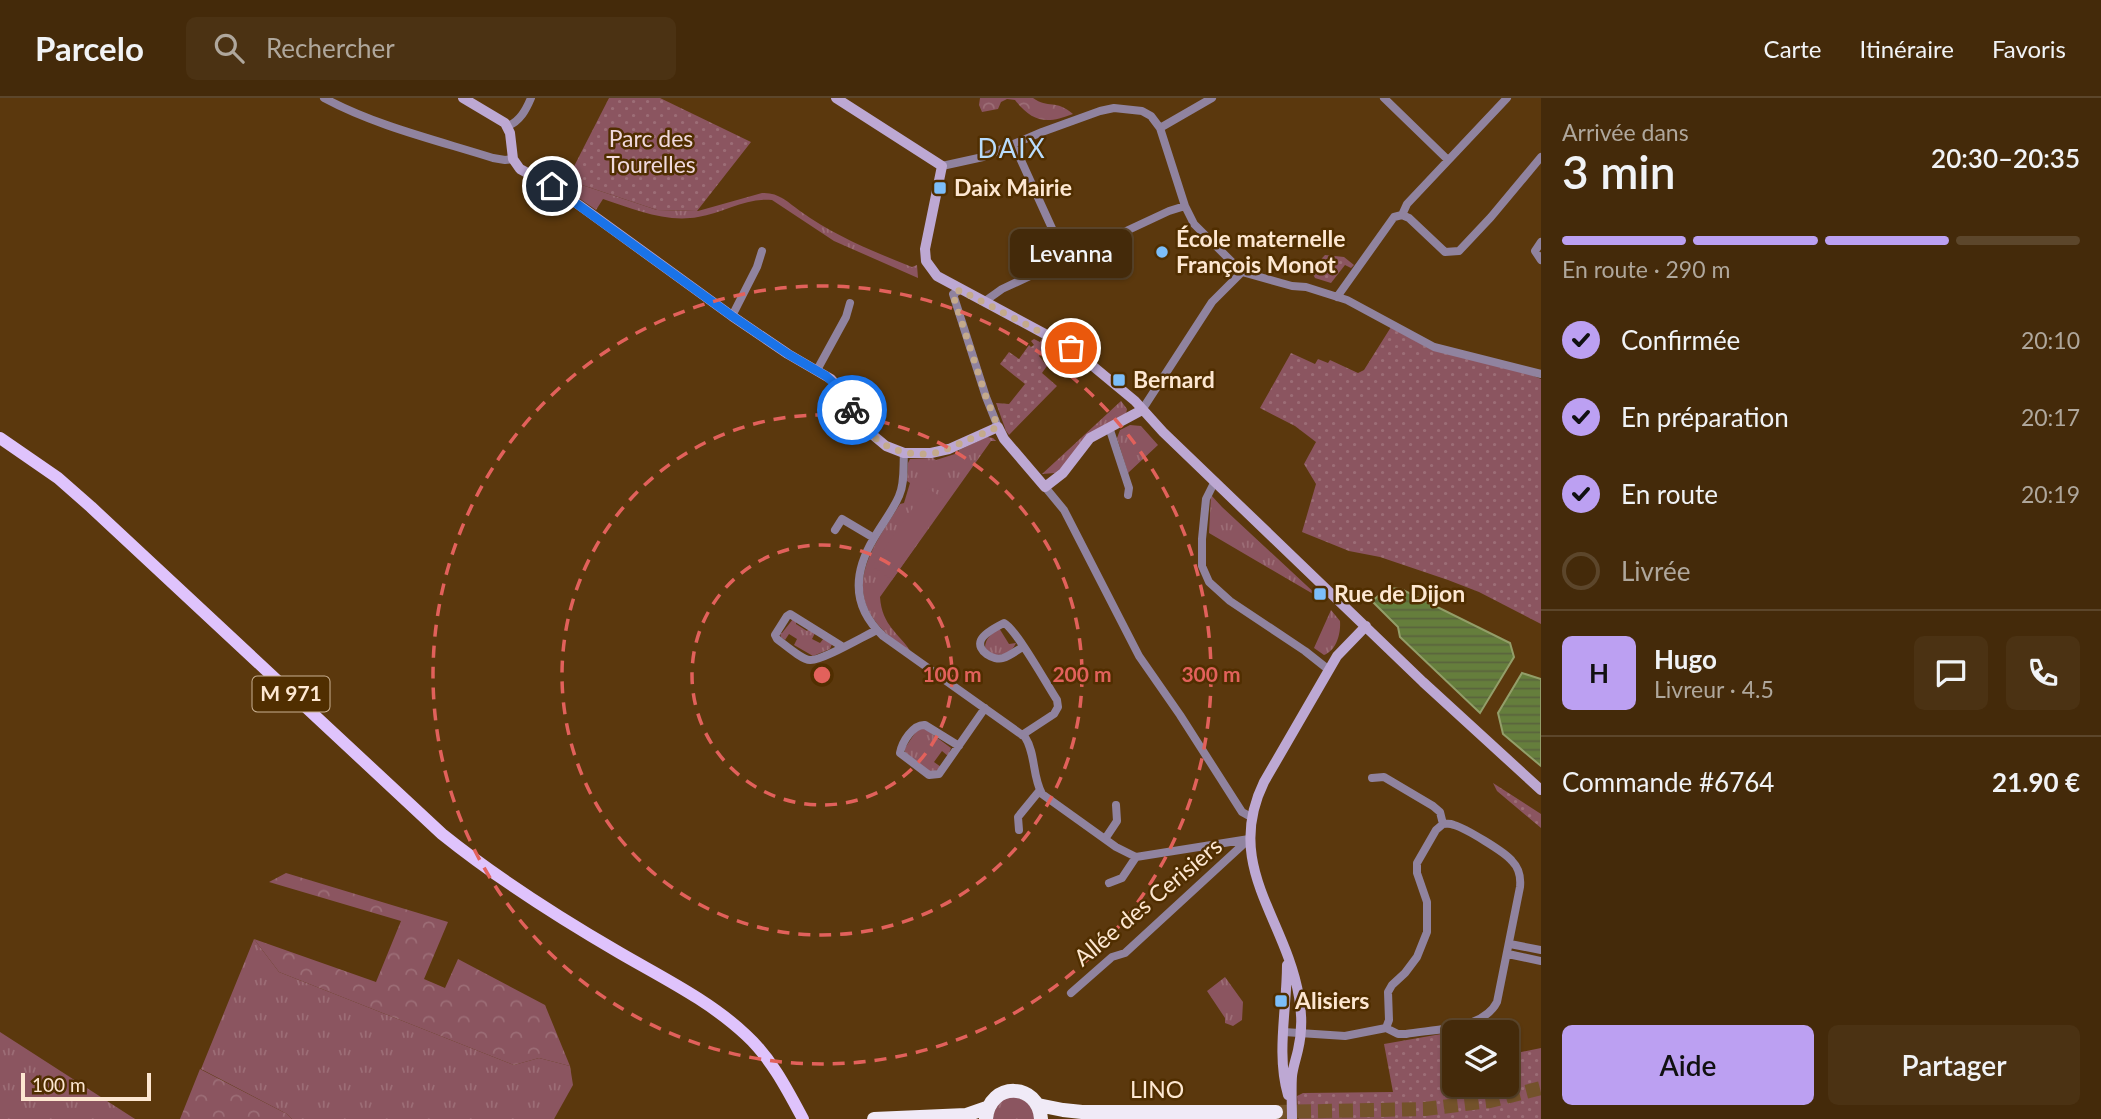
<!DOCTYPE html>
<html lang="fr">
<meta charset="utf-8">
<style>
body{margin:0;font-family:Lato,sans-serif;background:#4b3213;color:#f1f3f6;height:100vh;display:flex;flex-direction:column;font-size:26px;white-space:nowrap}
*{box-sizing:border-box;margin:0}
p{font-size:23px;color:#afa79c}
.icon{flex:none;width:38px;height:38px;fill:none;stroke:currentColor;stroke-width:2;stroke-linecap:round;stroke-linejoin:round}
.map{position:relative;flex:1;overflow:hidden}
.details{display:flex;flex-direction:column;background:#442a0a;width:560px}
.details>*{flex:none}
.tools{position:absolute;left:1442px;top:922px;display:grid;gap:14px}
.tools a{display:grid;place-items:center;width:77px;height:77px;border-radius:10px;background:#442a0a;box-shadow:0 2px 5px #0004,0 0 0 2px #5c462b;font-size:35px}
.scale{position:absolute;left:21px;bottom:18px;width:130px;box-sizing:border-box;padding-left:7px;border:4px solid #fde7d1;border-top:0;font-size:19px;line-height:24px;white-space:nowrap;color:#fde7d1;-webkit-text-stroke:5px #502e00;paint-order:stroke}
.pin{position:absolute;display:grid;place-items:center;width:60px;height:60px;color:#fff;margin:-30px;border:4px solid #fff;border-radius:50%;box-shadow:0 2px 7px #0007}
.courier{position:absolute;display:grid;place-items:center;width:70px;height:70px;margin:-35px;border:5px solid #1a73e8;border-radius:50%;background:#fff;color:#222;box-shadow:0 2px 9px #0007}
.bubble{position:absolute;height:49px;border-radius:10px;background:#442a0a;box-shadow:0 2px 5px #0004,0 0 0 2px #5c462b;font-size:23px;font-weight:600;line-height:49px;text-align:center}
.summary em{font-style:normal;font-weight:600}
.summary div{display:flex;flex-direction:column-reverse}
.summary{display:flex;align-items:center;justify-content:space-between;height:119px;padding:0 21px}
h1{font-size:46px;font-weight:600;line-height:52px}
.bar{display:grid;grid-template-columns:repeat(4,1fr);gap:10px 7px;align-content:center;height:84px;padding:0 21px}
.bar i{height:9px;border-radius:5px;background:#5c462b}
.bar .current{background:#bca0f2}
.bar p{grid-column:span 4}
.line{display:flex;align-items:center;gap:18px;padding:0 21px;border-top:2px solid #5c462b}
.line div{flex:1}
.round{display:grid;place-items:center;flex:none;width:74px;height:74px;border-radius:10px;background:#4b3213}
ol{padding:0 21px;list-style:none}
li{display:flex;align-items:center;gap:21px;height:77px}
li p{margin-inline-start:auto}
li .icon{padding:7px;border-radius:50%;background:#bca0f2;color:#111;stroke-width:4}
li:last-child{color:#afa79c}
li i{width:38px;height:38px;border:4px solid #5c462b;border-radius:50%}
.cta{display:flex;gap:14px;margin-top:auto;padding:14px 21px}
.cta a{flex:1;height:80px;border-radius:10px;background:#bca0f2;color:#111;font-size:28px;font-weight:600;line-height:80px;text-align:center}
.cta a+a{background:#4b3213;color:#f1f3f6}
header{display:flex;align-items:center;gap:42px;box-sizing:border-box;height:98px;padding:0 35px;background:#442a0a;border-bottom:2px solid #5c462b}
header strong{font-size:33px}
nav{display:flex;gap:38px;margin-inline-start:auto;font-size:24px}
.search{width:490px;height:63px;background:#4b3213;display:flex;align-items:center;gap:18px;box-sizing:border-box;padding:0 24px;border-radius:10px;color:#afa79c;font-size:26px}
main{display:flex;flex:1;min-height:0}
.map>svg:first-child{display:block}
.grass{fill:url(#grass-tufts)}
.forest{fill:url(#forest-crowns)}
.park{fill:url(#park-dots)}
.pitch{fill:#8b5560}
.water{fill:url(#water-rules);stroke:#939e69;stroke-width:2}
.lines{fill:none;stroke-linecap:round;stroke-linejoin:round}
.highway-tunnel{stroke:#73522a;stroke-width:14;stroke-dasharray:14 7;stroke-linecap:butt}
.street{stroke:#90839f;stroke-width:8}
.secondary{stroke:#bda8d3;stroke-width:10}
.primary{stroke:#dfc3fc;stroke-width:12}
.highway{stroke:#f0eaf7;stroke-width:14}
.done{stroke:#c4aa8c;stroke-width:7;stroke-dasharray:0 12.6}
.route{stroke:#1a73e8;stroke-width:9}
.ring{fill:none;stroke:#e2615b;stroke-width:3.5;stroke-dasharray:12 9}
.poi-dot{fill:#7cbef9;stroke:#502e00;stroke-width:2.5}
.labels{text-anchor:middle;stroke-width:5;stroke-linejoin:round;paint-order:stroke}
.shield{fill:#502e00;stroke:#c9b092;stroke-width:2}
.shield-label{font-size:21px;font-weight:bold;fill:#fde7d1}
.park-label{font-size:23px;fill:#f0d9dd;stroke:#502e00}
.poi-label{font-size:23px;font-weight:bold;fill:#fde7d1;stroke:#502e00;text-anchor:start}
.street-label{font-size:23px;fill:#fde7d1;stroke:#502e00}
.quarter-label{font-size:26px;letter-spacing:2px;fill:#b8dcfd;stroke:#502e00}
.centre{fill:#e2615b;stroke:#502e00;stroke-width:3.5}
.ring-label{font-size:21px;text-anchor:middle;font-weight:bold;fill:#e2615b;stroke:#502e00;stroke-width:5;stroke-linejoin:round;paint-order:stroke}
</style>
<header>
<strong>Parcelo</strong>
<div class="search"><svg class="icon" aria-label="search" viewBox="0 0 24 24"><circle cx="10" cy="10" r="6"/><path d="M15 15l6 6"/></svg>Rechercher</div>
<nav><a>Carte</a><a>Itinéraire</a><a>Favoris</a></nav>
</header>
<main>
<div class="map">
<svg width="1541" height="1021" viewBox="0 0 1541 1021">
<defs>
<pattern id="grass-tufts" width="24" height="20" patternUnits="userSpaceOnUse" patternTransform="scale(1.75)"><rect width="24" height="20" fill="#8b5560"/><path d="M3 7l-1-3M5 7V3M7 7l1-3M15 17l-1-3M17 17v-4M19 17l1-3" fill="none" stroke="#9c6d76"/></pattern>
<pattern id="forest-crowns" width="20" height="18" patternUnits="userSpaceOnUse" patternTransform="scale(1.75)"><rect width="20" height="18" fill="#8b5560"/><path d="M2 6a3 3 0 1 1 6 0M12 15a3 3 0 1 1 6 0" fill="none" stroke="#9c6d76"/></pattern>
<pattern id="park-dots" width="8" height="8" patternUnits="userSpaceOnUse" patternTransform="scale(1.75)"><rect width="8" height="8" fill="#8b5560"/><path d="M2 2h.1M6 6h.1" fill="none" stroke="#9c6d76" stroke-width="1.8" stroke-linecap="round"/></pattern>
<pattern id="water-rules" width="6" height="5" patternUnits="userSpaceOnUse" patternTransform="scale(1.75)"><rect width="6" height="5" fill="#657e3c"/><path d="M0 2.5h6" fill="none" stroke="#5a643d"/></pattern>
</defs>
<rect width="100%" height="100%" fill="#5b380d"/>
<path class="grass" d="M567,82L657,112L698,113L762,95C778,94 788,104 800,113C835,138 872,153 912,169L917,167L918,180L834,143L772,102C747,99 723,115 698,119C666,125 633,111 603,101L596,112L563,89Z
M1121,303L1127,311L1126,316L1055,375L1042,376Z
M1130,327L1141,328L1158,347L1128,375L1117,340L1120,332Z
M987,339L993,340L996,343H991L880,499C882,528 899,535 911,554C901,547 889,540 881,530C841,487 876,445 900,406L904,405L910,385L907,383L908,365L910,361L933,360L936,362L958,355L959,352Z
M1211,397L1222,409L1320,500L1209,435Z
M1331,512L1340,523C1341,536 1336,553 1324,557L1314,550Z
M793,521L796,523V526L807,533L809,531L815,535L812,541L820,545L824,540L832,546L830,551L813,558L794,547L797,541L789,536L785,542L781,539L780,535H782Z
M999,530L1009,546L1016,545C1011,556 1003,557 993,557L985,550C985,540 992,536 999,530Z
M924,630L951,650L948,658L942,653L934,664L941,669L935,673H928L905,654V650L917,632Z
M254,841L279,874L514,967L539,960L570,968L573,987L554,1021H292L287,1016L201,971Z
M1225,879L1243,904L1242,922L1233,928L1225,925V920L1207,893Z
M0,934L135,1021H0Z
M1011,998C1026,1001 1032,1006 1035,1021H992L998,1003Z"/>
<path class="forest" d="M980,0H1033C1048,11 1056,1 1073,16C1047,26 1033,25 1015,2L1007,1L1001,4L998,11L982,14L979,7Z
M286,775L448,824L424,881L445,890L458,861L545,907L570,968L539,960L514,967L279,874L254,841L376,884L401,823L269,784Z
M200,971L287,1016L292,1021H180Z"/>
<path class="park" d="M609,0H660L751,44L697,113L657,112L567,82Z
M1325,157L1344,159L1354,167L1351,170L1345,167L1331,185L1315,180L1311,172Z
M1391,229L1432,252L1524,274L1541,281V526L1479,494L1448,482L1380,459L1349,453L1302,434L1316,386L1304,366L1316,344L1295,328L1260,310L1291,255L1315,266L1318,261L1328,265L1330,262L1358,275L1364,272Z
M1042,240L1063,251L1074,262L1073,263L1063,256L1059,260L1046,250L1039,258L1047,268L1042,275L1057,288L1009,337L1006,333L996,305L1009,306L1025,286L1000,266L1009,254L1019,261L1029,247L1031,249L1034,247L1031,243L1034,241L1040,244Z
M1493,685L1541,716V730L1497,693Z
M1481,929L1483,934H1454V987H1507V957L1541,950V1021H1299L1297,998L1303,995L1393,994L1384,946Z"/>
<path class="pitch" d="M927,390L947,403L892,482L872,468Z"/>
<path class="water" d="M1388,490L1401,491L1510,545L1514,559L1480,615L1400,539L1398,529L1372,503Z
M1522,575L1541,581V668L1503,636L1498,615Z"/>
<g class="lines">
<path class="highway-tunnel" d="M1276,1014L1425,1011L1490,1003L1541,990"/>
<path class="street" d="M324,0C376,28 436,42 493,60L505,62L513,61
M1384,0L1448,62
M508,28C520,23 526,12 531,0
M1160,30L1212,0
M1014,47L1066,161
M942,68L983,59L1042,34L1100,13L1114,10L1142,13L1151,18L1160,30L1185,108L1194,126L1242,174L1292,188L1306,189L1347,202L1434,249L1541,276
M1402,117L1407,106L1507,0
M1541,144L1535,153L1541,162
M960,192L953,196L986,299L998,329
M1337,199L1394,119L1402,117L1409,120L1445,154L1459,153L1491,119L1541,59
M986,205L988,201L1002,191L1169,113L1185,108
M732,218L757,169L762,153
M817,272L846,219L850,205
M1142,312L1212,204L1242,174
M1109,329L1129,390L1128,397
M904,355C903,369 905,385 899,398C893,412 882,426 874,440C853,475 852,509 883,538L1025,639C1036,656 1032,678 1042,696L1116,749L1136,759L1249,741
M1215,383L1206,401L1202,441V468L1209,484L1230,503L1305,553L1329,572
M1045,389L1064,412L1139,558L1180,617L1242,714L1251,719
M835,432L842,421L874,440
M843,549L790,516L787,518L775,537L777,541C784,546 802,562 810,562C822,563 864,538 877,532
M1022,637L1054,616L1058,609L1057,602C1047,587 1017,532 1004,525C998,528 984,535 981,542C976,553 994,563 1003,560C1010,558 1017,552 1023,549
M959,648L925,627C913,626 902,644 900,655L929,677L939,676L985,610
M1019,732L1018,719L1040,692
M1105,741L1117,723L1116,707
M1109,785L1122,780L1136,759
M1510,846L1541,852
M1508,856L1541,863
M1071,895L1112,859L1125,855L1249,741
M1386,930L1389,922L1388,894L1392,887L1405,875L1417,859L1427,834V804L1417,775V765L1436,732L1443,726
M1284,934L1345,938L1386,930L1398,936H1406C1434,931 1483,932 1497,904L1520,789C1521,779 1519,770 1512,763C1505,754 1465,730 1454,727C1449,725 1448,726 1443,726L1440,714L1433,708L1384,679L1372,680"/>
<path class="secondary" d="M463,0L505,25L510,35L513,61L520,71L557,91L732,218L788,256L831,281L844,296L862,328L886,348L904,355H931L949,351L998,329L1004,341L1045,389L1063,375L1090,340L1142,312
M836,0L942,68L925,151L926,163L937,178L1071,250L1135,303L1163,334L1423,584L1541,692
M1287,867C1287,910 1276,956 1288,997
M1292,1021C1292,1007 1291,992 1292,978C1293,969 1296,961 1298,952C1302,935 1302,916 1299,899C1286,820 1223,768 1264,684L1337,558L1366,528"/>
<path class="primary" d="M0,340L58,380L91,409L442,736C498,781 558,819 620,855C663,880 710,903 746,937C771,960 787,991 803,1021"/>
<path class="highway" d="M1038,1007L1063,1012L1082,1014H1276
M874,1021L966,1017L989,1009
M986,1021C989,983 1039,984 1041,1021"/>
</g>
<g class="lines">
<path class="done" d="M852,312C871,346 902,362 940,354L998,329L986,299L953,197L960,192L1071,250"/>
<path class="route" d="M552,88L732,218L788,256L826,278L839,290L852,312"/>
</g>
<g class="ring">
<circle cx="822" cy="577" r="130"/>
<circle cx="822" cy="577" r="260"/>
<circle cx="822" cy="577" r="389"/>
</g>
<g class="poi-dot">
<rect x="933" y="83" width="14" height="14" rx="3.5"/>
<circle cx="1162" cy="154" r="7"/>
<rect x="1112" y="275" width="14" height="14" rx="3.5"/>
<rect x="1313" y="489" width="14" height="14" rx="3.5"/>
<rect x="1274" y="896" width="14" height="14" rx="3.5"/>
</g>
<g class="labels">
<rect class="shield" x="252.5" y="578.5" width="77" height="35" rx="5"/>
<g class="shield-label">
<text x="291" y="603">M 971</text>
</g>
<g class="park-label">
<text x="651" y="49">Parc des<tspan x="651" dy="26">Tourelles</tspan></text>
</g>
<g class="poi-label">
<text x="954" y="98">Daix Mairie</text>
<text x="1176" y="149">École maternelle<tspan x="1176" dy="26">François Monot</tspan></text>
<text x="1133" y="290">Bernard</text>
<text x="1334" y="504">Rue de Dijon</text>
<text x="1295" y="911">Alisiers</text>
</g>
<g class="street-label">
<text transform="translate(1148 804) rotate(-40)" y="8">Allée des Cerisiers</text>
<text x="1157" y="1000">LINO</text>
</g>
<g class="quarter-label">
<text x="1012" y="60">DAIX</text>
</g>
</g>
<circle cx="822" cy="577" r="10" class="centre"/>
<g class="ring-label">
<text x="952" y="584">100 m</text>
<text x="1082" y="584">200 m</text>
<text x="1211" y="584">300 m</text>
</g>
</svg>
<div class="tools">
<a><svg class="icon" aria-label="layers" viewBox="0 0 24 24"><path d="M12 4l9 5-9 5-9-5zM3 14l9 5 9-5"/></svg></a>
</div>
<div class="scale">100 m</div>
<div class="pin" style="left:1071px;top:250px;background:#ea580c"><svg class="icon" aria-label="bag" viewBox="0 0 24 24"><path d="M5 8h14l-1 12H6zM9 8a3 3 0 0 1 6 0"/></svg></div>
<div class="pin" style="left:552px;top:88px;background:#1f2937"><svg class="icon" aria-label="home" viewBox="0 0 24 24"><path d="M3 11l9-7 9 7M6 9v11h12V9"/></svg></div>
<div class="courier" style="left:852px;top:312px"><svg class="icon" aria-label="bike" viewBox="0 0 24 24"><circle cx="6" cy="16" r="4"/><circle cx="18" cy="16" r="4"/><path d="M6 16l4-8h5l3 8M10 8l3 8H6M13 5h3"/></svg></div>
<div class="bubble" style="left:1010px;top:131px;width:122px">Levanna</div>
</div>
<section class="details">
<div class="summary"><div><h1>3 min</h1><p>Arrivée dans</p></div><em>20:30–20:35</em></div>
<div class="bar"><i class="current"></i><i class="current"></i><i class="current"></i><i></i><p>En route · 290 m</p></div>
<ol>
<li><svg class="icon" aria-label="check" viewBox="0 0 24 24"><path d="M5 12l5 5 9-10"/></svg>Confirmée<p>20:10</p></li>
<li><svg class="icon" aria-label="check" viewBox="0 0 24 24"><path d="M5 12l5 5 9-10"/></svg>En préparation<p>20:17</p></li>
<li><svg class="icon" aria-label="check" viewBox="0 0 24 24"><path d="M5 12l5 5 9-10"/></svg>En route<p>20:19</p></li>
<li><i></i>Livrée</li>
</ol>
<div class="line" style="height:126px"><b class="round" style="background:#bca0f2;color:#111">H</b><div><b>Hugo</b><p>Livreur · 4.5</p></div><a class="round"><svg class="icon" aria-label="chat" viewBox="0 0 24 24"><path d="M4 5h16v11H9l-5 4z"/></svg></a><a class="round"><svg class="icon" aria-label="phone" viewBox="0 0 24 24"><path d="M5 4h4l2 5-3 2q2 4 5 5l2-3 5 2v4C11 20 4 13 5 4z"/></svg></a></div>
<div class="line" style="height:91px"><div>Commande #6764</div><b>21.90 €</b></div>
<div class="cta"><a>Aide</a><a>Partager</a></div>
</section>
</main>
